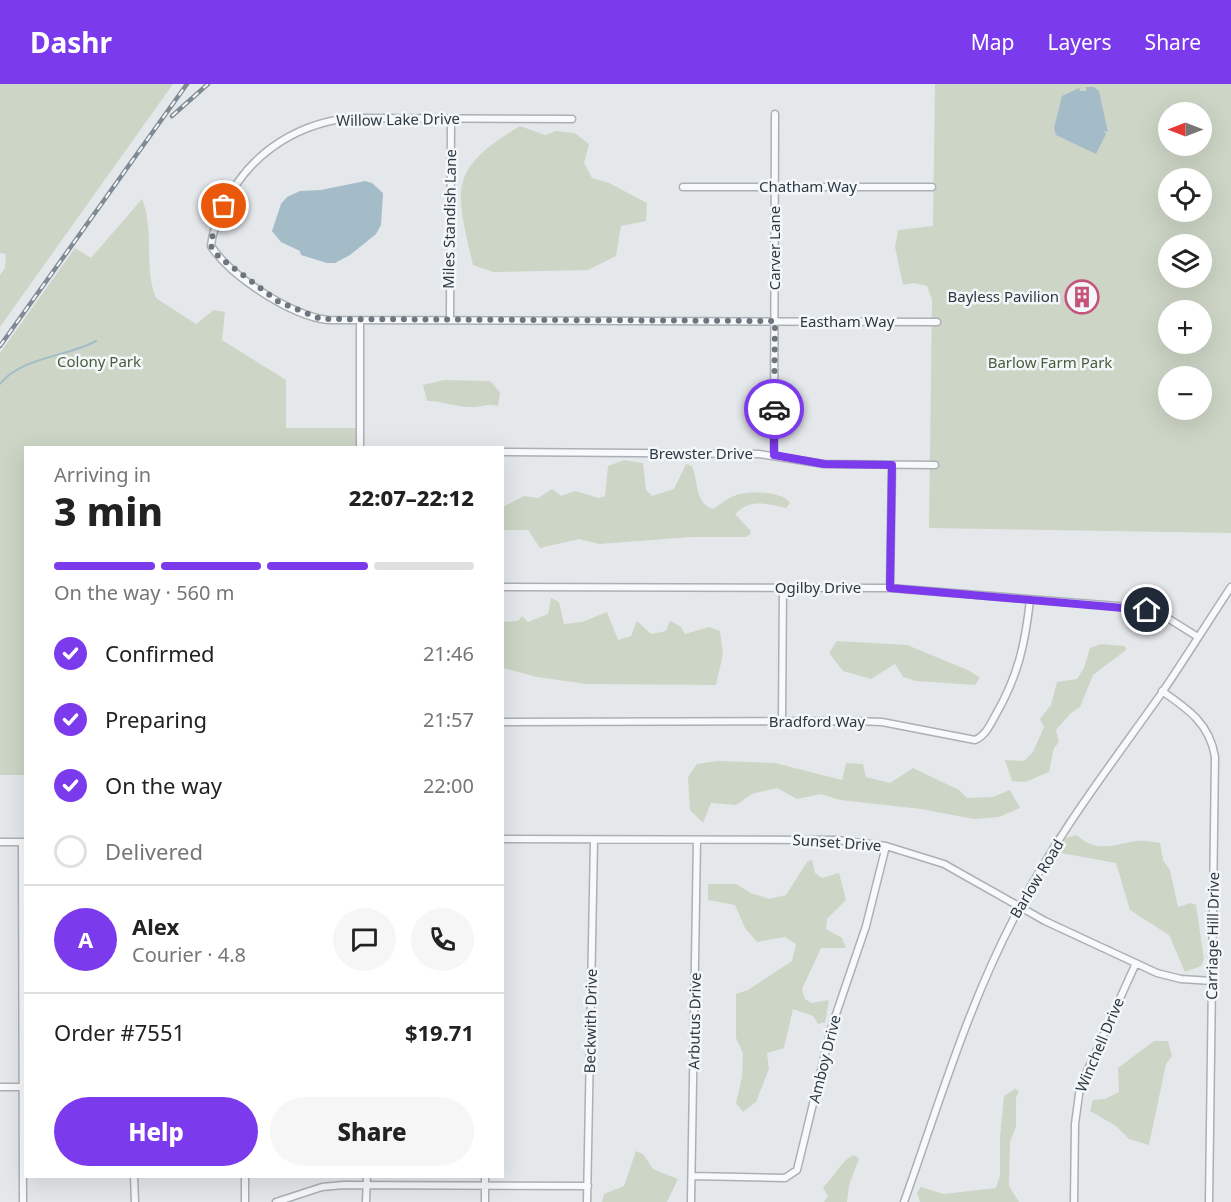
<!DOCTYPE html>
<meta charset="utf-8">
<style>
body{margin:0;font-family:"Noto Sans",sans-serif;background:#f6f6f6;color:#222;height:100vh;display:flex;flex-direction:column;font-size:22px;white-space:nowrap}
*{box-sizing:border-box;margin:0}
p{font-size:20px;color:#767676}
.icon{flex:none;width:33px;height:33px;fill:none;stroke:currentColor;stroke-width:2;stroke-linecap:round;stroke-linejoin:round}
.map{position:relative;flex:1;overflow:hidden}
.details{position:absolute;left:24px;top:362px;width:480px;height:732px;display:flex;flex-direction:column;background:#fff;border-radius:0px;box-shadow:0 6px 24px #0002}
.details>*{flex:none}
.needle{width:39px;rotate:270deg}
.controls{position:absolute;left:1158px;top:18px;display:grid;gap:12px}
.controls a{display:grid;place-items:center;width:54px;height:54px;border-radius:50%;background:#fff;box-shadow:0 6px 24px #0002;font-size:30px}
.pin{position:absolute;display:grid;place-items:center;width:51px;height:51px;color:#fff;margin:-26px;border:3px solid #fff;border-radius:50%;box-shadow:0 2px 6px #0007}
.courier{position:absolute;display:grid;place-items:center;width:60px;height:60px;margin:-30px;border:4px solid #7c3aed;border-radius:50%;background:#fff;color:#222;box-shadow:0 2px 8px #0007}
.overview em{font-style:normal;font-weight:800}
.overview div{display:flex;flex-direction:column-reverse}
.overview{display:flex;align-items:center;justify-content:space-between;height:102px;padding:0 30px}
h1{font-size:39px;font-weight:800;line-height:45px}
.bar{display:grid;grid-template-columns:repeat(4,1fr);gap:9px 6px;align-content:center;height:72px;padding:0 30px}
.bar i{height:8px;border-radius:4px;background:#e0e0e0}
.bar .current{background:#7c3aed}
.bar p{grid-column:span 4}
.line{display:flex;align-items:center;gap:15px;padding:0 30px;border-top:2px solid #e0e0e0}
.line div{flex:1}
.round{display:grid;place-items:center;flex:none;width:63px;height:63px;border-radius:32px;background:#f6f6f6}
ol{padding:0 30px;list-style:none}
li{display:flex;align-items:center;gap:18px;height:66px}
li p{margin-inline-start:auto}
li .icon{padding:6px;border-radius:50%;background:#7c3aed;color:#fff;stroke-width:4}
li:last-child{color:#767676}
li i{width:33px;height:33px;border:3px solid #e0e0e0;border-radius:50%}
.cta{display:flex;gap:12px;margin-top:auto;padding:12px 30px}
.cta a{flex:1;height:69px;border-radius:36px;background:#7c3aed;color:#fff;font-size:24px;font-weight:800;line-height:69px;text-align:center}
.cta a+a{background:#f6f6f6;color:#222}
header{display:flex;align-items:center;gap:36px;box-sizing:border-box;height:84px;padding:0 30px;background:#7c3aed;color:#fff}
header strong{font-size:28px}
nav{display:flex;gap:33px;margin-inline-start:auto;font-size:21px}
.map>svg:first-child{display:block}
.green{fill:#cdd5c6;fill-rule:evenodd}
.water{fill:#a3bcc8}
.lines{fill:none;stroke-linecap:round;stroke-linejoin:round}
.stream{stroke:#a3bcc8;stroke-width:2}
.minor-casing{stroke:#aab0b5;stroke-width:9}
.minor{stroke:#f7f9fa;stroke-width:6}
.rail-casing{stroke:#7f8b94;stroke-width:4.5}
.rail{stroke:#f4f7f9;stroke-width:2;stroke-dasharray:7;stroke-linecap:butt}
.done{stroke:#6d767e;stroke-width:6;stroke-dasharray:0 10.8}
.route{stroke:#7c3aed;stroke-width:8}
.labels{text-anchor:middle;stroke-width:5;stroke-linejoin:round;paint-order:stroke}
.street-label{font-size:15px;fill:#2d3943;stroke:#f4f7f9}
.poi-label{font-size:15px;fill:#2d3943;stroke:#f4f7f9;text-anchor:end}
.park-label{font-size:15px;fill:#485e3b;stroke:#f4f7f9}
</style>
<header>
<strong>Dashr</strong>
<nav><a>Map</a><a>Layers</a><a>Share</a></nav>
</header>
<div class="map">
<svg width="1231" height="1118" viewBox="0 0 1231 1118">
<rect width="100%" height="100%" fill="#e5e8eb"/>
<path class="green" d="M0,0H173L0,243V191L5,184L6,170L0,169Z
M935,0H1231V449L929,444L932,216L927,202L914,199L903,201L895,163L898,146L933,142ZM1168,28H1202V62H1168ZM1168,94H1202V128H1168ZM1168,160H1202V194H1168ZM1168,226H1202V260H1168ZM1168,292H1202V326H1168Z
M520,42L545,51L556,47L575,49L589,60L584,79L592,94L609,99L647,119L646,137L621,142L616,172L588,186L493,188L473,181C456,106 446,86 520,42Z
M142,115C155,147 143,182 156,214L196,240L214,226L225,228L222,256L286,296V344H360V363H26L25,691H0V269L75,164L91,174Z
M444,296L490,297L500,308L498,322C483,319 482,324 470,323C455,323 443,317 427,317L423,301Z
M624,376L643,379L646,406L652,412L674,405L686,380L692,382C698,396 695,420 713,425C720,421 727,414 734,412C746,406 783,407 790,419L786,424C766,420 751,414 735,430L750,446L751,450L746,453H691L599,460L579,455L540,464L528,446H504L503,451V423L524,412L538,414L552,405L561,412L575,407L599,414L605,412L608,382Z
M551,514L559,518L564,540L582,538L607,528L618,556L631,552L637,537L651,550L666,547L670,537L680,542L685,550L709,543L720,547L723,570L716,601L586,600L537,593L503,584V538L518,537L522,532L528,538L548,530Z
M837,557L907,561L970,587L980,594L975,601L916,597L903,593L895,580L871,595L843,587L829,569Z
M1101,560L1125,562L1126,566L1093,591L1080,623L1070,630L1056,646L1059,658L1054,664L1049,688L1025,698L1012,697L1005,676L1024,677L1033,668L1044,643L1040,635L1051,621L1057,598L1077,595L1084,584L1090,564Z
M718,677L775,679L842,696L846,679L863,680L866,693L890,699L913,684L959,706L967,714L993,713L1010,706L1020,724L999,733L974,735L921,725L840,716L821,710L797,715L777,704L752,710L736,721L711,719L703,739L690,726L688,693L697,680Z
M1077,751C1095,769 1113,761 1136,757C1143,756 1152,758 1160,759L1163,776L1170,786L1178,823L1191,819L1196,821L1204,875L1201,882L1185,888L1169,851L1130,826L1116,779L1061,769L1065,754Z
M812,776L815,789L822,794L839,789L846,816L827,835L826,845L842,854L846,864H821L802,905L805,915L811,919L829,916L825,938L818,940L813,932L793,925L784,964L767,969L769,985L756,1018L743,1028L736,1019L742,993L743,969L736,954V910L748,906L792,877L796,860L785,853L757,858L745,844L735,821L708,816V800H736L751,809L769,815L786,811L807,778Z
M1154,957H1168L1172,972L1166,980L1149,1061L1129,1055L1116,1042L1090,1027L1093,1016L1105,1015L1119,1008L1118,984Z
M1015,1005L1019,1007L1016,1014V1042L1010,1058L1009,1102L1019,1118H920L917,1109L921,1103L943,1110L996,1104L1000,1091V1052L1004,1012Z
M636,1067L643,1070L653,1085L678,1095L667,1118H602L604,1110L624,1102Z
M854,1071L859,1075L849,1101L847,1118H824L828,1112L823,1103C834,1094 841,1076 854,1071Z"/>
<path class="water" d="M1086,3H1094L1099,7L1108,48L1104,47L1106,50L1096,70L1056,51L1054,44L1062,12L1079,4L1080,7H1086Z
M365,97L372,99L383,109L381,141L376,150L350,171L335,179H327L301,171L300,167L281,158L272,147L281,120L287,113L300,107L321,106Z"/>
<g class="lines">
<path class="stream" d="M0,300C21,273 67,273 96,257"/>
<g class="minor-casing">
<path id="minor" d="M572,35L348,34C292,41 244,74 222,127C217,138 212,149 211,162C231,193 292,232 328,236L937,238
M683,103H932
M450,235L451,35
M360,363V236
M502,368L759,370L824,380L935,381
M774,371L775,30
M502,503L890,504L1130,523L1161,530L1198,553
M890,504L892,381
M1162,607C1188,625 1210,640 1215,673L1209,1118
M782,637L783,503
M502,638L855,637L882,638L975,656C985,652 990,641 995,632C1018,592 1025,561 1030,516
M502,755L837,756L886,762L944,780L1045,837L1157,889L1181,895L1212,897
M0,758H23
M22,758L23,1118
M0,1003H22
M134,1092L135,1118
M692,1092L785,1094L797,1086L831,945L866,842L886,762
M245,1118V1092
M276,1118L322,1103L343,1101L588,1102
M366,1118L367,1092
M485,1118V1092
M587,1118L594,756
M691,1118L697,756
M904,1118C938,1023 967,924 1014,834C1054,754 1110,682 1161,610C1185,575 1207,539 1231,503
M1074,1118L1075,1040L1080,1003L1136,879"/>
</g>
<use href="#minor" class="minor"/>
<g class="rail-casing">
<path id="rail" d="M172,32L208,0
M0,262L187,0"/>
</g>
<use href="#rail" class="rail"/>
</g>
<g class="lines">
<path class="done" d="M224,122L211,156V162L219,173L279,218L321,235L775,237L774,325"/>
<path class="route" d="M774,325V371L824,380L892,381L890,504L1147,526"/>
</g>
<defs>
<g id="building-ring" transform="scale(1.725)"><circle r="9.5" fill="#f4f7f9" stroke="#c6547a" stroke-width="1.5"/><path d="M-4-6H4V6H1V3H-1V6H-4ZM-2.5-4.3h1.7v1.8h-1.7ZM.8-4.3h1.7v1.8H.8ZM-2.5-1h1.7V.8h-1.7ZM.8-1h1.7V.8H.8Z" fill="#c6547a"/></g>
</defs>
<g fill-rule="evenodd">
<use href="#building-ring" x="1082" y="213"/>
</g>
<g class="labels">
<g class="street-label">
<text transform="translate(398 36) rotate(-1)" y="5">Willow Lake Drive</text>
<text x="808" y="108">Chatham Way</text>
<text transform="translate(450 135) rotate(-89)" y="5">Miles Standish Lane</text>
<text transform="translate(775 164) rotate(-90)" y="5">Carver Lane</text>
<text x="847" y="243">Eastham Way</text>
<text x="701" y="375">Brewster Drive</text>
<text x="818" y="509">Ogilby Drive</text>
<text x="817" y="643">Bradford Way</text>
<text transform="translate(837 759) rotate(4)" y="5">Sunset Drive</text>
<text transform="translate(1037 795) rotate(-59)" y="5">Barlow Road</text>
<text transform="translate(1213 852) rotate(-89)" y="5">Carriage Hill Drive</text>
<text transform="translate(591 937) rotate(-89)" y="5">Beckwith Drive</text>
<text transform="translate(695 937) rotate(-89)" y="5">Arbutus Drive</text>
<text transform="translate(1100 961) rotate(-67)" y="5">Winchell Drive</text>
<text transform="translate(825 975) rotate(-76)" y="5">Amboy Drive</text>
</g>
<g class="poi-label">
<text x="1059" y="218">Bayless Pavilion</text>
</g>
<g class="park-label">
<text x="99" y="283">Colony Park</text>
<text x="1050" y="284">Barlow Farm Park</text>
</g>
</g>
</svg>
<div class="controls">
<a><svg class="needle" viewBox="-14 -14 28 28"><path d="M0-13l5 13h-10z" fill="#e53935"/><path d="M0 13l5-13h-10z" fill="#767676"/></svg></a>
<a><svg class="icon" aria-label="locate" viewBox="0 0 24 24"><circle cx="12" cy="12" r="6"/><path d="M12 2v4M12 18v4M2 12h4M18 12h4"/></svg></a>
<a><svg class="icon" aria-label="layers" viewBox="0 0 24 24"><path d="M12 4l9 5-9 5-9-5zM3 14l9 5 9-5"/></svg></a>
<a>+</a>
<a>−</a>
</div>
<div class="pin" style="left:224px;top:122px;background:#ea580c"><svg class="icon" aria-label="bag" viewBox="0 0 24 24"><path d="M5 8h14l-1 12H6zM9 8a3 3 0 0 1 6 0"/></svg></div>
<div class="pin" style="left:1147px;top:526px;background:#1f2937"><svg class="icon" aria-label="home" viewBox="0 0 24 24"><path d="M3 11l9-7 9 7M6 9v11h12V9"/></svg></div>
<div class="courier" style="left:774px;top:325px"><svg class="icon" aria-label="car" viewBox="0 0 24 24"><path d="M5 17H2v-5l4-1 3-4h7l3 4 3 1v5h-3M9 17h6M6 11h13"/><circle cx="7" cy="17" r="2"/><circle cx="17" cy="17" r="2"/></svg></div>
<section class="details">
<div class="overview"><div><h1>3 min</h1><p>Arriving in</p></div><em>22:07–22:12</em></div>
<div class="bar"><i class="current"></i><i class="current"></i><i class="current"></i><i></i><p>On the way · 560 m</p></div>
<ol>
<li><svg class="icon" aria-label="check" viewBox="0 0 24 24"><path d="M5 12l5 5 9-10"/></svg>Confirmed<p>21:46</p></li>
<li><svg class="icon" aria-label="check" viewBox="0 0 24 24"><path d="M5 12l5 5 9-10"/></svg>Preparing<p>21:57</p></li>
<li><svg class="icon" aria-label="check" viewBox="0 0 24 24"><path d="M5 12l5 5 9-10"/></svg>On the way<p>22:00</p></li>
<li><i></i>Delivered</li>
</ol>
<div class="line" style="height:108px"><b class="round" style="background:#7c3aed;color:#fff">A</b><div><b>Alex</b><p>Courier · 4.8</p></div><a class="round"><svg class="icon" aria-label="chat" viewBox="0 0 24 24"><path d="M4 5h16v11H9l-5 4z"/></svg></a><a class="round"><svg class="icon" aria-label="phone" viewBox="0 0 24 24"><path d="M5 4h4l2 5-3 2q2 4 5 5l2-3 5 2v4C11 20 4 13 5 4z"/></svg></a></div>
<div class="line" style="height:78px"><div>Order #7551</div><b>$19.71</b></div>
<div class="cta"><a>Help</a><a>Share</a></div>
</section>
</div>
